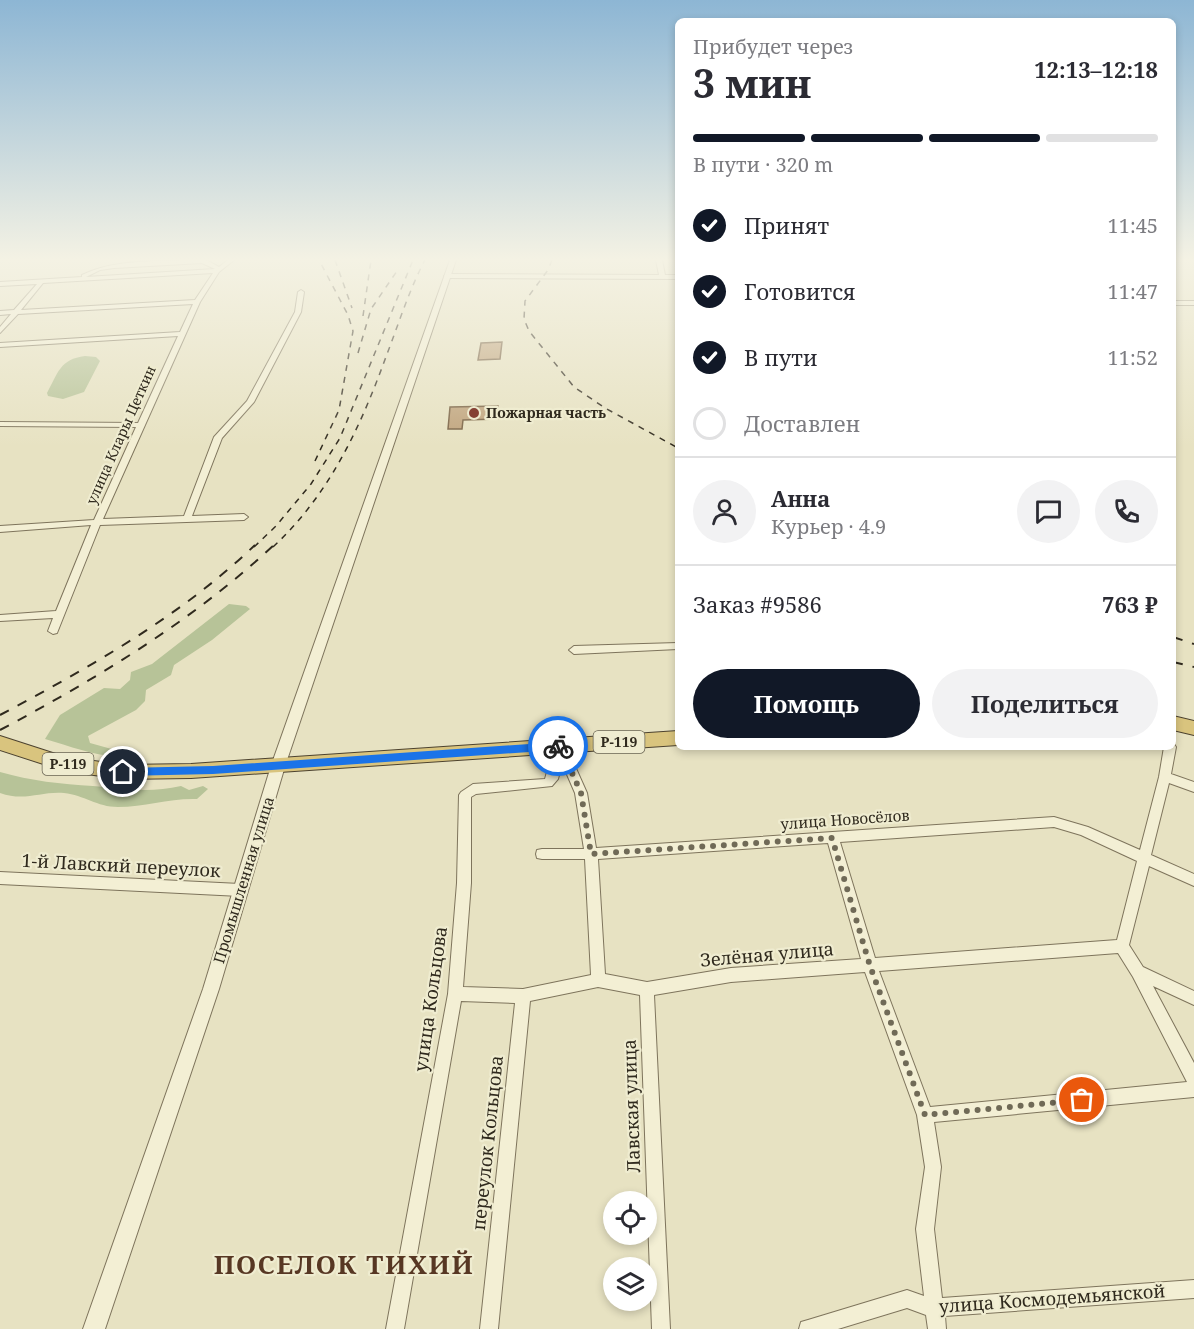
<!DOCTYPE html>
<html lang="ru">
<meta charset="utf-8">
<style>
body{margin:0;font-family:"Noto Serif",serif;background:#f2f2f3;color:#2b2b33;height:100vh;display:flex;flex-direction:column;font-size:22px;white-space:nowrap}
*{box-sizing:border-box;margin:0}
p{font-size:20px;color:#7c7c81}
.icon{flex:none;width:33px;height:33px;fill:none;stroke:currentColor;stroke-width:2;stroke-linecap:round;stroke-linejoin:round}
.map{position:relative;flex:1;overflow:hidden}
.drawer{position:absolute;left:675px;top:18px;width:501px;height:732px;display:flex;flex-direction:column;background:#fff;border-radius:9px;box-shadow:0 3px 9px #0003}
.drawer>*{flex:none}
.buttons{position:absolute;left:603px;top:1191px;display:grid;gap:12px}
.buttons a{display:grid;place-items:center;width:54px;height:54px;border-radius:50%;background:#fff;box-shadow:0 3px 9px #0003;font-size:30px}
.pin{position:absolute;display:grid;place-items:center;width:51px;height:51px;color:#fff;margin:-26px;border:3px solid #fff;border-radius:50%;box-shadow:0 2px 6px #0007}
.courier{position:absolute;display:grid;place-items:center;width:60px;height:60px;margin:-30px;border:4px solid #1a73e8;border-radius:50%;background:#fff;color:#222;box-shadow:0 2px 8px #0007}
.head em{font-style:normal;font-weight:700}
.head div{display:flex;flex-direction:column-reverse}
.head{display:flex;align-items:center;justify-content:space-between;height:102px;padding:0 18px}
h1{font-size:39px;font-weight:700;line-height:45px}
.bar{display:grid;grid-template-columns:repeat(4,1fr);gap:9px 6px;align-content:center;height:72px;padding:0 18px}
.bar i{height:8px;border-radius:4px;background:#e1e1e2}
.bar .selected{background:#111827}
.bar p{grid-column:span 4}
.line{display:flex;align-items:center;gap:15px;padding:0 18px;border-top:2px solid #e1e1e2}
.line div{flex:1}
.round{display:grid;place-items:center;flex:none;width:63px;height:63px;border-radius:32px;background:#f2f2f3}
ol{padding:0 18px;list-style:none}
li{display:flex;align-items:center;gap:18px;height:66px}
li p{margin-inline-start:auto}
li .icon{padding:6px;border-radius:50%;background:#111827;color:#fff;stroke-width:4}
li:last-child{color:#7c7c81}
li i{width:33px;height:33px;border:3px solid #e1e1e2;border-radius:50%}
.cta{display:flex;gap:12px;margin-top:auto;padding:12px 18px}
.cta a{flex:1;height:69px;border-radius:36px;background:#111827;color:#fff;font-size:24px;font-weight:700;line-height:69px;text-align:center}
.cta a+a{background:#f2f2f3;color:#2b2b33}
.map>svg:first-child{display:block}
.green{fill:#b7c398}
.building{fill:#c0a47d;stroke:#7a6345;stroke-width:1.5}
.lines{fill:none;stroke-linecap:round;stroke-linejoin:round}
.minor-casing{stroke:#7e745c;stroke-width:2}
.tertiary-casing{stroke:#7e745c;stroke-width:2}
.trunk-casing{stroke:#4c422f;stroke-width:2}
.minor{fill:#f3efd4;fill-rule:evenodd}
.tertiary{fill:#f3efd4;fill-rule:evenodd}
.trunk{fill:#d9c47e;fill-rule:evenodd}
.rail-far1{stroke:#302a1e;stroke-width:1.5;stroke-dasharray:6 6;stroke-linecap:butt}
.rail{stroke:#302a1e;stroke-width:2;stroke-dasharray:10 10;stroke-linecap:butt}
.route{fill:#1a73e8}
.done{stroke:#706a57;stroke-width:6;stroke-dasharray:0 10.8}
.poi-dot{fill:#854134;stroke:#efecd0;stroke-width:2}
.labels{text-anchor:middle;stroke-width:4.5;stroke-linejoin:round;paint-order:stroke}
.far-poi-label{font-size:14px;font-weight:bold;fill:#302a1e;stroke:#efecd0;text-anchor:start}
.far-street-label{font-size:14px;fill:#302a1e;stroke:#efecd0}
.shield{fill:#efecd0;stroke:#696453;stroke-width:1.5}
.shield-label{font-size:14px;font-weight:bold;fill:#302a1e}
.street-label{font-size:15px;fill:#302a1e;stroke:#efecd0}
.near-street-label{font-size:18px;fill:#302a1e;stroke:#efecd0}
.near-district-label{font-size:26px;font-weight:bold;letter-spacing:1.5px;fill:#573723;stroke:#efecd0}
</style>
<div class="map">
<svg width="1194" height="1329" viewBox="0 0 1194 1329">
<rect width="100%" height="100%" fill="#e7e2c2"/>
<path class="green" d="M85,356L96,357L100,361L84,392L63,399L48,396L47,393C58,373 60,359 85,356Z
M229,604L246,606L250,609L212,640L174,665L171,675L146,690L145,701L136,710L88,736L90,743L133,755C102,760 74,747 45,739L60,715L104,688L120,689L130,680L131,672L152,664Z
M0,772C31,781 61,784 93,786C124,789 151,793 181,786L189,790L203,786L208,789L197,799C170,798 145,807 118,807C97,807 84,795 64,793C41,791 25,802 0,793Z"/>
<path class="building" d="M502,342L500,359L478,360L481,343Z
M498,406V419L463,420L462,429H448L450,407Z"/>
<g class="lines">
<g class="minor-casing">
<path id="minor" d="M182,260H206L219,267L228,260H234L219,272L200,302L103,519L184,516L214,437L247,401L295,312L298,292L301,290L304,292L301,312L254,402L222,438L192,516L244,514L248,517L244,520L100,525L57,633L53,634L48,631L53,618L0,621V615L56,611L91,525L0,532V526L94,520L136,427L0,426V422L138,423L178,336L0,347V343L180,332L193,304L18,314L0,333V327L11,314L0,315V311L14,310L37,284L0,286V282L82,277V275C112,260 149,262 182,260ZM202,263L215,269L86,277L100,270L114,268ZM213,273L195,300L21,310L43,283Z
M656,260H662L665,275H678V279L447,278L444,276L447,274L659,275Z
M1173,301H1194V305H1173Z
M678,643V649L574,654L569,650L574,646Z
M560,742L564,743L566,746L587,793L596,848L1054,817L1088,827L1140,850L1159,777L1164,747H1173L1174,744L1176,747L1171,774L1194,782V792L1169,783L1151,855L1194,874V886L1149,866L1129,945L1143,967L1194,991V1005L1153,986L1194,1063V1097L934,1122L941,1167L934,1229L942,1298L1194,1280V1298L945,1316L946,1329H928L926,1315L907,1308L838,1329H799L801,1322L808,1320L907,1290L924,1296L916,1229L925,1167L917,1115L865,972L731,982L654,995L670,1329H652L640,995L598,987L530,1001L498,1329H480L515,1003L461,1001L404,1329H386L448,994L457,883L459,795L461,792L473,784L545,779L554,746L556,743ZM562,763L575,793L584,849H542L537,850L536,854L537,858L542,859H585L591,975L523,989L463,987L471,883V797L476,794L552,786L558,779ZM1054,827L1081,835L1137,861L1117,940L875,958L840,842ZM828,843L861,959L731,968L647,982L605,974L598,859ZM1118,953L1133,977L1187,1082L930,1107L879,971Z
M0,872L240,884L245,886L247,890L245,894L240,896L0,884Z"/>
</g>
<g class="tertiary-casing">
<path id="tertiary" d="M450,260H456L285,766L219,989L105,1329H83L203,989L271,766Z"/>
</g>
<g class="trunk-casing">
<path id="trunk" d="M1173,716L1194,721V735L1173,730Z
M678,731V745L191,778L123,779L65,771L0,750V736L65,757L123,765L191,764Z"/>
</g>
<use href="#minor" class="minor"/>
<use href="#tertiary" class="tertiary"/>
<use href="#trunk" class="trunk"/>
<path class="rail-far1" d="M335,260L352,308
M552,260L548,270L525,301L524,319L529,331L574,387L605,408L678,448
M363,316L371,260
M358,353L371,309L397,271
M315,461L339,410L353,331L348,315L319,260
M254,547L276,526L311,484L340,438L413,260
M273,547C330,494 361,426 387,354C399,323 409,290 425,260"/>
<path class="rail" d="M1173,637L1194,644
M1173,662L1194,667
M0,715C90,667 181,616 255,545
M0,730C98,678 192,621 274,545"/>
</g>
<linearGradient id="sky" x2="0" y2="1"><stop stop-color="#8db6d4"/><stop offset="0.58" stop-color="#f4f2e4"/><stop offset="1" stop-color="#f4f2e4" stop-opacity="0"/></linearGradient>
<rect width="1194" height="447" fill="url(#sky)"/>
<path class="route" d="M558,742L563,746L558,750L213,774L123,776L117,772L123,768L213,766Z"/>
<g class="lines">
<path class="done" d="M558,746H560L581,793L591,854L832,838L870,966L925,1115L1082,1100"/>
</g>
<circle class="poi-dot" cx="474" cy="413" r="6"/>
<g class="labels">
<g class="far-poi-label">
<text x="486" y="418">Пожарная часть</text>
</g>
<g class="far-street-label">
<text transform="translate(121 435) rotate(-66)" y="5">улица Клары Цеткин</text>
</g>
<g class="shield">
<rect x="593.5" y="731" width="51" height="22" rx="4.5"/>
<rect x="42.5" y="753" width="51" height="22" rx="4.5"/>
</g>
<g class="shield-label">
<text x="619" y="747">Р-119</text>
<text x="68" y="769">Р-119</text>
</g>
<g class="street-label">
<text transform="translate(845 820) rotate(-4)" y="5">улица Новосёлов</text>
<text transform="translate(244 880) rotate(-73)" y="5">Промышленная улица</text>
</g>
<g class="near-street-label">
<text transform="translate(121 866) rotate(3)" y="6">1-й Лавский переулок</text>
<text transform="translate(767 955) rotate(-5)" y="6">Зелёная улица</text>
<text transform="translate(431 999) rotate(-82)" y="6">улица Кольцова</text>
<text transform="translate(632 1106) rotate(-92)" y="6">Лавская улица</text>
<text transform="translate(488 1143) rotate(-84)" y="6">переулок Кольцова</text>
<text transform="translate(1052 1299) rotate(-4)" y="6">улица Космодемьянской</text>
</g>
<g class="near-district-label">
<text x="344" y="1274">ПОСЕЛОК ТИХИЙ</text>
</g>
</g>
</svg>
<div class="buttons">
<a><svg class="icon" aria-label="locate" viewBox="0 0 24 24"><circle cx="12" cy="12" r="6"/><path d="M12 2v4M12 18v4M2 12h4M18 12h4"/></svg></a>
<a><svg class="icon" aria-label="layers" viewBox="0 0 24 24"><path d="M12 4l9 5-9 5-9-5zM3 14l9 5 9-5"/></svg></a>
</div>
<div class="pin" style="left:1082px;top:1100px;background:#ea580c"><svg class="icon" aria-label="bag" viewBox="0 0 24 24"><path d="M5 8h14l-1 12H6zM9 8a3 3 0 0 1 6 0"/></svg></div>
<div class="pin" style="left:123px;top:772px;background:#1f2937"><svg class="icon" aria-label="home" viewBox="0 0 24 24"><path d="M3 11l9-7 9 7M6 9v11h12V9"/></svg></div>
<div class="courier" style="left:558px;top:746px"><svg class="icon" aria-label="bike" viewBox="0 0 24 24"><circle cx="6" cy="16" r="4"/><circle cx="18" cy="16" r="4"/><path d="M6 16l4-8h5l3 8M10 8l3 8H6M13 5h3"/></svg></div>
<section class="drawer">
<div class="head"><div><h1>3 мин</h1><p>Прибудет через</p></div><em>12:13–12:18</em></div>
<div class="bar"><i class="selected"></i><i class="selected"></i><i class="selected"></i><i></i><p>В пути · 320 m</p></div>
<ol>
<li><svg class="icon" aria-label="check" viewBox="0 0 24 24"><path d="M5 12l5 5 9-10"/></svg>Принят<p>11:45</p></li>
<li><svg class="icon" aria-label="check" viewBox="0 0 24 24"><path d="M5 12l5 5 9-10"/></svg>Готовится<p>11:47</p></li>
<li><svg class="icon" aria-label="check" viewBox="0 0 24 24"><path d="M5 12l5 5 9-10"/></svg>В пути<p>11:52</p></li>
<li><i></i>Доставлен</li>
</ol>
<div class="line" style="height:108px"><a class="round"><svg class="icon" aria-label="person" viewBox="0 0 24 24"><circle cx="12" cy="8" r="4"/><path d="M4 21q1-7 8-7t8 7"/></svg></a><div><b>Анна</b><p>Курьер · 4.9</p></div><a class="round"><svg class="icon" aria-label="chat" viewBox="0 0 24 24"><path d="M4 5h16v11H9l-5 4z"/></svg></a><a class="round"><svg class="icon" aria-label="phone" viewBox="0 0 24 24"><path d="M5 4h4l2 5-3 2q2 4 5 5l2-3 5 2v4C11 20 4 13 5 4z"/></svg></a></div>
<div class="line" style="height:78px"><div>Заказ #9586</div><b>763 ₽</b></div>
<div class="cta"><a>Помощь</a><a>Поделиться</a></div>
</section>
</div>
